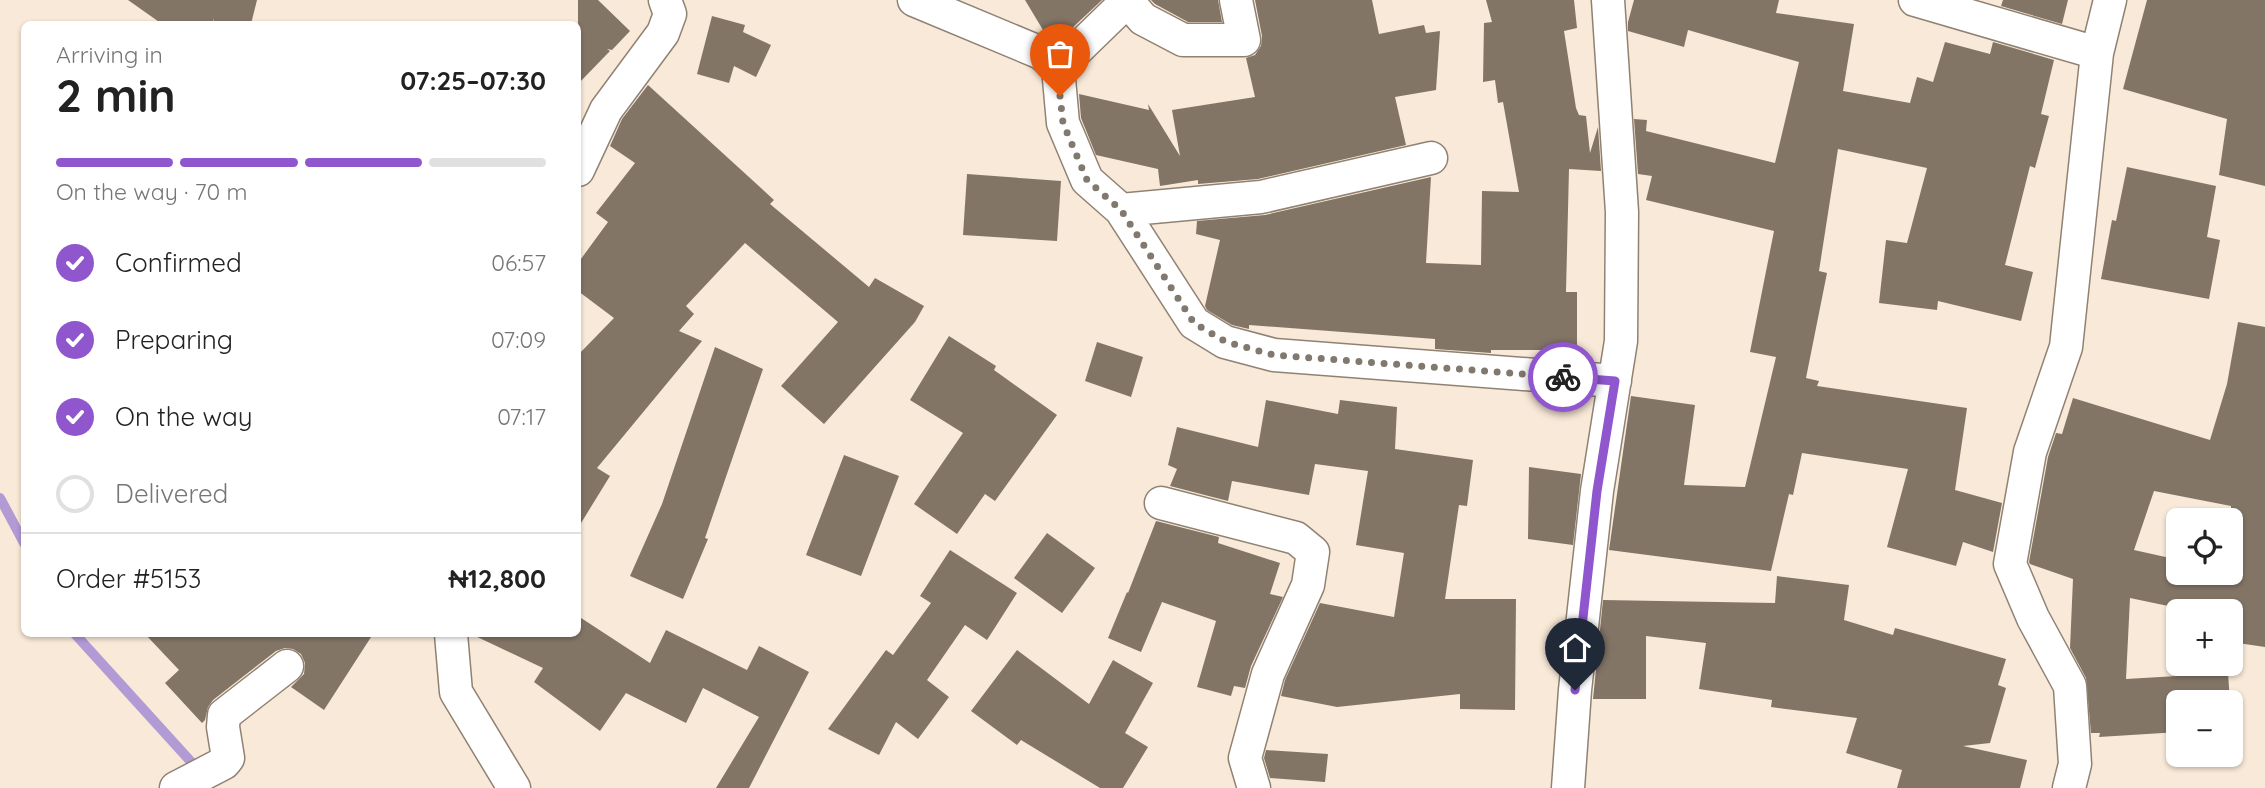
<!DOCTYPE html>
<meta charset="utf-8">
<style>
body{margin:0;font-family:Quicksand,sans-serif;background:#f2f2f2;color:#222;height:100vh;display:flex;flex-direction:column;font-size:26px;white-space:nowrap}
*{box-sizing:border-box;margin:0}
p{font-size:23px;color:#767676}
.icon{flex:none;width:38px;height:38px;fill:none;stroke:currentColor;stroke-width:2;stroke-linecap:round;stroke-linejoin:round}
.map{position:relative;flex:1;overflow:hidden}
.details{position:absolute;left:21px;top:21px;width:560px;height:616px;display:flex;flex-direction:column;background:#fff;border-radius:10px;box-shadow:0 2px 5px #0004}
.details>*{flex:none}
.fabs{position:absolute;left:2166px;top:508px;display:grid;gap:14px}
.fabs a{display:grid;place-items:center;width:77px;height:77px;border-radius:10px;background:#fff;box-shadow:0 2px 5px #0004;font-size:35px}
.pin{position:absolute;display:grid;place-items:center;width:60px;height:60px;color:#fff;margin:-72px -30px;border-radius:50% 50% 50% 0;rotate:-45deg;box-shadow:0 0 7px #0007}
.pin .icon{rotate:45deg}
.courier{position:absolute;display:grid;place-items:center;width:70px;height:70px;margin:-35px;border:5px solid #8f56ce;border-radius:50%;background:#fff;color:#222;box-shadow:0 2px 9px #0007}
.head em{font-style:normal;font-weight:800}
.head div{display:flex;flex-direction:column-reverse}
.head{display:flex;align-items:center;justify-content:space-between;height:119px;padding:0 35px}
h1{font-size:46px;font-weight:800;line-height:52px}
.bar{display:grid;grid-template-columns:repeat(4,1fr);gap:10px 7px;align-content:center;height:84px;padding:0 35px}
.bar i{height:9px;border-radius:5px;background:#e0e0e0}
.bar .selected{background:#8f56ce}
.bar p{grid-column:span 4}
.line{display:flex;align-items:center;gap:18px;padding:0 35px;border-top:2px solid #e0e0e0}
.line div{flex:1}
ol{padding:0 35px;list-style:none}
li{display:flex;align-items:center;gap:21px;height:77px}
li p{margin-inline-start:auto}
li .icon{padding:7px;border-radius:50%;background:#8f56ce;color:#fff;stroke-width:4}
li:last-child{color:#767676}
li i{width:38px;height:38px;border:4px solid #e0e0e0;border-radius:50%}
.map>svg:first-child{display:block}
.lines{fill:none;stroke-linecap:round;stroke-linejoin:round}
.stream{stroke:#b29ad5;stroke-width:10}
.building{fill:#837566;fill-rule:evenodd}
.minor-casing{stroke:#908273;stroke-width:35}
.minor{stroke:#fff;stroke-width:32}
.done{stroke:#81786e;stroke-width:7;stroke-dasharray:0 12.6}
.route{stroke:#8f56ce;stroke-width:9}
</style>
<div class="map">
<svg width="2265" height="788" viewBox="0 0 2265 788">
<rect width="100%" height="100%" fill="#f9e9d8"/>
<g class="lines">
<path class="stream" d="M0,498L24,543
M75,634L194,765L197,775"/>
</g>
<path class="building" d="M128,0H257L251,24H213L214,19L211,24H162Z
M578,0H598L630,31L612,50L607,49L610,51L578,84Z
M1025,0H1102L1070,30L1054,40L1046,35Z
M1151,0H1218L1222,22H1188L1155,4Z
M1255,0H1372L1379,34L1424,25L1426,33L1440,31L1436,90L1395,97L1406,145L1258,179L1198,184V180L1160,186L1158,169L1096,155L1081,118L1079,94L1149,110L1148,104L1180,156L1172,110L1255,97L1246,58L1255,55L1261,46L1262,36Z
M1486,0H1574L1577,28L1564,31L1576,108L1579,115L1586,116L1590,153L1598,127L1601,171L1569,169L1566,292H1577V350H1491V353L1435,349V339L1249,325V329L1232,325L1207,310L1205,306L1220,240L1196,234L1197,221L1265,215L1431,177L1426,263L1481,265L1482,191L1519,192L1503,102L1498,103L1495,80L1483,82L1484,23L1492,22Z
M1634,0H1779L1776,13L1854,24L1843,91L1910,103L1917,77L1933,82L1945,42L1990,54L1993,42L2054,60L2041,114L2049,116L2035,168L2030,166L2005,265L2033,272L2021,321L1938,301L1937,310L1879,303L1886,240L1907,243L1927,168L1838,149L1819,271L1827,273L1806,378L1819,381L1817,386L1967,408L1955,490L2002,503L1993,552L1963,542L1956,566L1887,547L1908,469L1802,453L1793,495L1789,494L1771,571L1609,550L1631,396L1695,405L1684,485L1745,487L1776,357L1750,352L1774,231L1646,200L1652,176L1638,174L1634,119L1647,120L1646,131L1775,163L1799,62L1688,30L1684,47L1628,31V22Z
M2003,0H2068L2062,24L2001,6Z
M2147,0H2265V186L2219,175L2227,119L2123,89Z
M712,16L745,25L743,32L771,45L756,77L734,66L729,83L697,74Z
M648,85L774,200L770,204L869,287L875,278L924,306L915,322L824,424L781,386L838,322L745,243L686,306L694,314L679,331L702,341L597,468L610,476L578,528V355L614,318L578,291V263L608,222L596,213L635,163L610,146L622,119Z
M2127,167L2216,186L2207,237L2220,240L2209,299L2101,279L2112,220L2116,221Z
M967,174L1061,181L1057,241L963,235Z
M2238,322L2265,327V647L2231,642V611H2192L2130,598L2126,679L2228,673L2230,702H2179V732L2099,737L2100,733H2091L2086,678L2070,648L2073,579L2030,564L2029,562L2048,457L2056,433L2062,434L2073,398L2210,440L2227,384ZM2154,491L2231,506V572H2179V560L2134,550Z
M949,336L996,366L994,370L1057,415L995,501L985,494L957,534L914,504L963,433L910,400Z
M1097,342L1143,357L1131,397L1085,381Z
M715,347L763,369L705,538L708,539L683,599L630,576L662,504Z
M1266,400L1338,414L1340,400L1397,407L1395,449L1473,460L1467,506L1459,505L1445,599H1516L1515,710L1460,709V694L1337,707L1281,696L1285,680L1320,603L1394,617L1404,553L1356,545L1368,471L1315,464L1309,495L1232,481L1228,501L1170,486L1177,469L1168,465L1177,427L1258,447Z
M844,455L899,476L861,576L806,555Z
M1529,467L1581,474L1573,545L1528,539Z
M1156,521L1219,537L1218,543L1280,563L1270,594L1283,597L1251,666L1245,688L1234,686L1231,696L1197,687L1216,621L1162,602L1141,652L1108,638L1127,592L1128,593Z
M1047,533L1095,568L1062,613L1014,578Z
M950,550L1017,593L987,640L965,625L927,680L949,697L918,739L896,722L879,755L828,729L886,650L893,655L931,603L920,596Z
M1777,576L1849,585L1844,620L1893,635L1895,628L2006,659L1998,685L2006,688L1990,743L1963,746L2027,760L2020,788H1897L1902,770L1846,753L1857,718L1771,707L1772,700L1699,689L1706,643L1646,636V699H1593L1603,600L1775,603Z
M578,616L650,663L666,630L747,670L759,646L809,672L749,788H716L759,717L703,688L686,723L626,693L600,731L534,682L543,668L471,634H578Z
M145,634H373L324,710L291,687L304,674L305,663L301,654L293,649L285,648L276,651L213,700L208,707L205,720L202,723L165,683L179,670Z
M1017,650L1089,704L1113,660L1153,683L1125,733L1148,747L1123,788H1100L1021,740L1017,745L971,711Z
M1266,750L1328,754L1325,782L1270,778L1264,758Z"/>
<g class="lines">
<g class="minor-casing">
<path id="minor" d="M914,0L1041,53L1058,68L1063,123L1087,180L1121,210L1194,323L1225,342L1274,355L1615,381
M1915,0L2097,53
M1058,68L1125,3L1131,5L1143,19L1183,40H1244L1236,0
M578,170L606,110L663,33L670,14L665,0
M1121,210L1261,197L1431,158
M1161,503L1296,538L1313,552L1308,585L1268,674L1245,758L1254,788
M451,634L456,692L514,788
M176,788L224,763L228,758L223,727L224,715L287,666
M1568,788L1575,690L1597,491L1621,341L1622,212L1608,0
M2069,788L2075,764L2070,686L2033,618L2010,564L2030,452L2066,347L2097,53L2110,0"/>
</g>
<use href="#minor" class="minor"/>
</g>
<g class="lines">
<path class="done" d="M1060,96L1063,123L1087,180L1121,210L1194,323L1226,342L1274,355L1563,377"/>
<path class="route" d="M1563,377L1615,381L1597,491L1575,690"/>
</g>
</svg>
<div class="fabs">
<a><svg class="icon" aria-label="locate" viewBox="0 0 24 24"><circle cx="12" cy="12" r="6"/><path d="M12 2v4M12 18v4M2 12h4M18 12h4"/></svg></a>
<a>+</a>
<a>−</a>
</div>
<div class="pin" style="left:1060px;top:96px;background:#ea580c"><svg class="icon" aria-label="bag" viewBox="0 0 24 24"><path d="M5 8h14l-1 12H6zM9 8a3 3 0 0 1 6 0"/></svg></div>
<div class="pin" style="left:1575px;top:690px;background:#1f2937"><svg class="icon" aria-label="home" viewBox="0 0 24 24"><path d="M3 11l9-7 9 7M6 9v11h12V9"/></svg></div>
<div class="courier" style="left:1563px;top:377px"><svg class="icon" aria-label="bike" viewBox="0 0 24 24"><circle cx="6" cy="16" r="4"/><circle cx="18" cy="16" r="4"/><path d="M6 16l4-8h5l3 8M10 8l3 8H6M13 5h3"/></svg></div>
<section class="details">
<div class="head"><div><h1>2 min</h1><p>Arriving in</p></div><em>07:25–07:30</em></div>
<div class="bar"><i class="selected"></i><i class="selected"></i><i class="selected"></i><i></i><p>On the way · 70 m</p></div>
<ol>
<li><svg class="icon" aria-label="check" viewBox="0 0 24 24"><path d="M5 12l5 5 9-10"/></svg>Confirmed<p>06:57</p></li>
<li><svg class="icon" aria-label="check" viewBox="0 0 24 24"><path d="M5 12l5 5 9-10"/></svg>Preparing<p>07:09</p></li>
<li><svg class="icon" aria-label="check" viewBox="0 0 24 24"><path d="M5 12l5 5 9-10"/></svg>On the way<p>07:17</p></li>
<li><i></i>Delivered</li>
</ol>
<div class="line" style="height:91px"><div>Order #5153</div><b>₦12,800</b></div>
</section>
</div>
